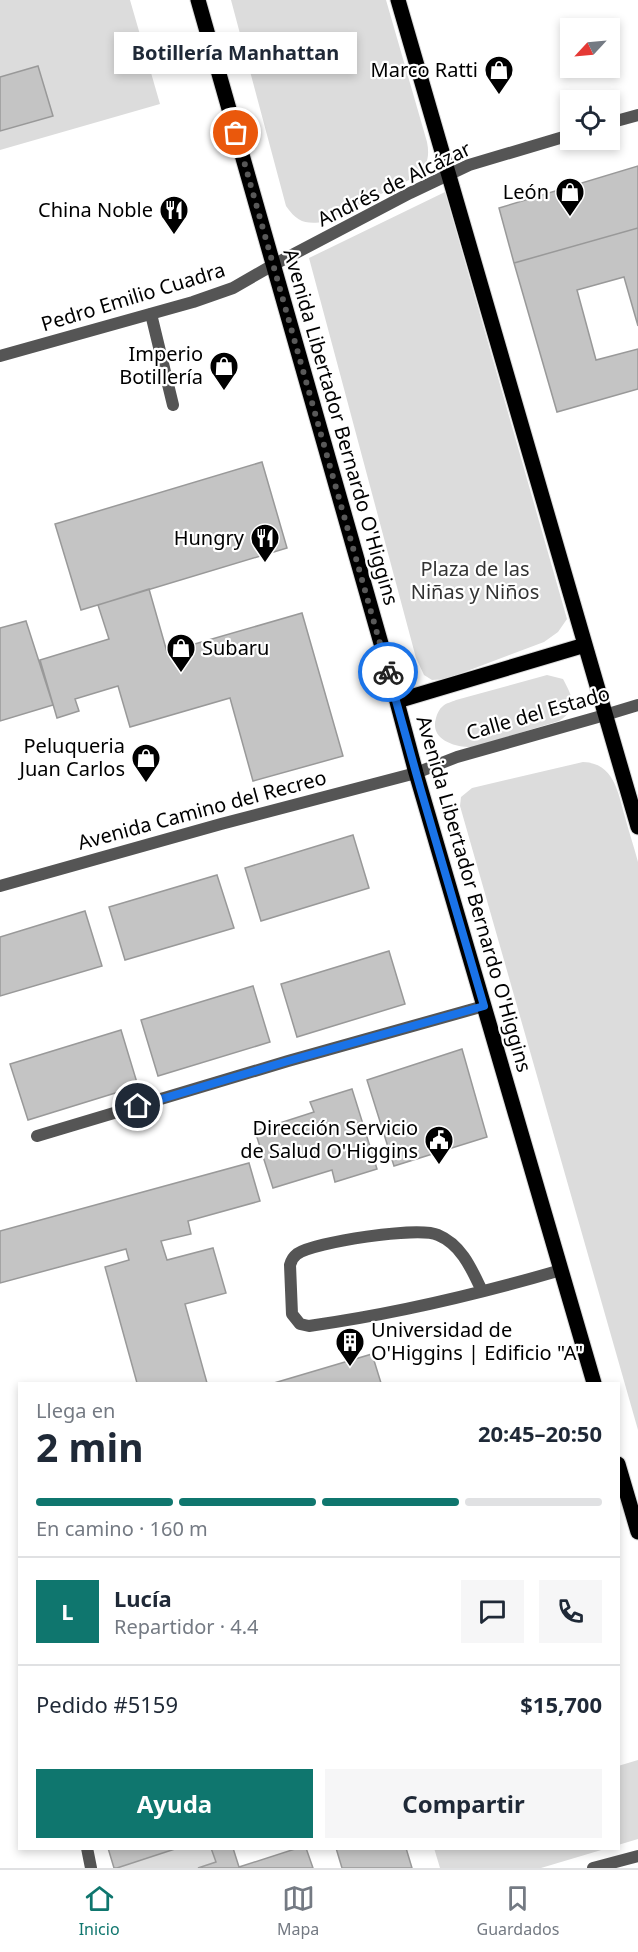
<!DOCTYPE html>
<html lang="es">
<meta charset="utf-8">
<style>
body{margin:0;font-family:"Noto Sans",sans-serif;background:#f6f6f7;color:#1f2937;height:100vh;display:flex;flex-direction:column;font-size:22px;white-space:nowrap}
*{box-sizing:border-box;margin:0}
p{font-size:20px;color:#747a83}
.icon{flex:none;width:33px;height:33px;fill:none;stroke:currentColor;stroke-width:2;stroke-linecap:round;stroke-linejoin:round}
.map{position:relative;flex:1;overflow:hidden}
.sheet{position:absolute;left:18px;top:1382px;width:602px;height:468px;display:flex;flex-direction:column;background:#fff;border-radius:0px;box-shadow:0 3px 9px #0003}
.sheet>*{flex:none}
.needle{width:39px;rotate:244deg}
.tools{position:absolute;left:560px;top:18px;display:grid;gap:12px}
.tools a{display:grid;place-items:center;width:60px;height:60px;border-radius:0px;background:#fff;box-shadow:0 3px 9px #0003;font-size:30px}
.pin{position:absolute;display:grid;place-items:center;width:51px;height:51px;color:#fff;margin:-26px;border:3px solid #fff;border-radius:50%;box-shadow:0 2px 6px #0007}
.courier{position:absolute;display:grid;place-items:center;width:60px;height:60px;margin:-30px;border:4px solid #1a73e8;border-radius:50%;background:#fff;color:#222;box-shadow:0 2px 8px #0007}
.bubble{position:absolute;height:42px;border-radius:0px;background:#fff;box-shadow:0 3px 9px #0003;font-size:20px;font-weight:700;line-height:42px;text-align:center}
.head em{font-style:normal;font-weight:700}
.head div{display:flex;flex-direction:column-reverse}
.head{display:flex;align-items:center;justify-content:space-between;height:102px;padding:0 18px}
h1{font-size:39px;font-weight:700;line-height:45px}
.bar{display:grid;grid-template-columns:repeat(4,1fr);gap:9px 6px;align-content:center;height:72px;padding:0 18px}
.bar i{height:8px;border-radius:4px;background:#e0e1e3}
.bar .on{background:#0f766e}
.bar p{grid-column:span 4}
.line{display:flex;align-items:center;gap:15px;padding:0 18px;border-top:2px solid #e0e1e3}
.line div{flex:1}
.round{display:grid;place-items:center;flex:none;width:63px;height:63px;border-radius:0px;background:#f6f6f7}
.action{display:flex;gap:12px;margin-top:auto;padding:12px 18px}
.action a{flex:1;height:69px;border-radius:0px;background:#0f766e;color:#fff;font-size:24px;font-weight:700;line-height:69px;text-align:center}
.action a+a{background:#f6f6f7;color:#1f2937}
.tab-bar{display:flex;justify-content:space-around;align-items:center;height:84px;border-top:2px solid #e0e1e3;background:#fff;font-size:16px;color:#747a83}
.tab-bar a{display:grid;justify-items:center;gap:3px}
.tab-bar .on{color:#0f766e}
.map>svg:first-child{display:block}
.green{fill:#dcdcdc}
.building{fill:#c4c4c4;stroke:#999;stroke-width:1.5}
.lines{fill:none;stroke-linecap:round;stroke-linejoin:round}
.primary-casing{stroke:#dbdbdb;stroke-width:17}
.service{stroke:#555;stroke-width:12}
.pedestrian{stroke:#555;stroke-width:12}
.minor{stroke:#555;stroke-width:12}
.tertiary{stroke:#555;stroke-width:12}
.primary{stroke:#000;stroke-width:15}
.done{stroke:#595959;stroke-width:6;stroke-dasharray:0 10.8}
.route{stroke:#1a73e8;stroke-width:8}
.labels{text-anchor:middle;stroke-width:4.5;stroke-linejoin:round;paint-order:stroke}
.poi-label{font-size:20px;fill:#000;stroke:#fff;text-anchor:end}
.street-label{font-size:20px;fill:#000;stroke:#fff}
.park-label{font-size:20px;fill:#333;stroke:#fff}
</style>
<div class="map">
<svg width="638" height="1868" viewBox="0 0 638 1868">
<rect width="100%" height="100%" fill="#fff"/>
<path class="green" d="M0,0H130L160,104L0,150Z
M231,0H386L427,142C430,157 427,166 417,176L325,222C305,224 298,223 286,206Z
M445,192L567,619L558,632L544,642L446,679L432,680L424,675L416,658L309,258Z
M547,675L563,679C572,696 579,708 559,721L474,747C458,748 429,741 436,718C437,714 439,709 443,706C446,703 452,702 456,700Z
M583,762C614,763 618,792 625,817C629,832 634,847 638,862V1430L460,806L461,797L472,788Z
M638,1760V1839L618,1845V1766Z
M178,1848H211L216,1862L198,1868H117Z
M434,1848H608L541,1868H440Z"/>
<path class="building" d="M38,66L53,116L0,131V77Z
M638,166V228L514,263L499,208Z
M638,228V326L624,277L577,290L596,360L638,349V389L557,412L514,263Z
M262,462L287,548L81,610L55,524Z
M149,589L167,652L302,613L343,756L253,781L230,698L130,727L118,686L75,699L79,711L57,718L40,660L109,639L98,605Z
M26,621L53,705L0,721V628Z
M353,835L369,888L261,921L245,868Z
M217,875L234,928L125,960L109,907Z
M85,911L102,966L0,996V937Z
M389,951L405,1004L297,1037L281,984Z
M253,986L270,1042L158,1076L141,1020Z
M121,1030L138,1086L28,1120L10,1064Z
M462,1049L487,1137L394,1166L367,1080Z
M352,1089L377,1169L335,1182L332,1170L273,1188L255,1131L314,1112L310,1102Z
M249,1163L260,1201L188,1221L191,1234L161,1241L167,1260L213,1248L226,1293L185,1304L207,1383H137L105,1267L129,1260L126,1249L0,1283V1231Z
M372,1354L381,1383H274Z
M108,1848H178L117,1868H114Z
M211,1848H233L239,1867L298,1848H306L313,1868H198L216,1862Z
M336,1848H406L412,1868H342Z"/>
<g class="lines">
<g class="primary-casing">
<path id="primary" d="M198,0L388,668L416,773L594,1383
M398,0L638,827
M397,701L585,645
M618,1464L638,1532"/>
</g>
<path class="service" d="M151,314L173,405
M37,1136L288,1061L484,1006
M482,1291C472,1270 462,1245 438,1235C419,1226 314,1242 297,1254C293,1257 291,1261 290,1265L292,1314L300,1324L309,1326C394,1314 479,1294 561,1270
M87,1848L91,1868
M593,1868L638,1856"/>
<path class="pedestrian" d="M605,715L638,705"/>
<path class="minor" d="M609,123L638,115
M450,174L469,165L570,135"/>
<path class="tertiary" d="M0,356L193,302L233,288L273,265L410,193L450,174
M0,886L221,824L416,773L457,757L605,715"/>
<use href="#primary" class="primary"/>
</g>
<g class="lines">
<path class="done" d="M236,133L388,672"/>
<path class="route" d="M138,1106L288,1061L484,1006L420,787L388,672"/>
</g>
<defs>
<g id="shop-pin" transform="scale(1.5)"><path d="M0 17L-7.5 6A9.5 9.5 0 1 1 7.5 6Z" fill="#000" stroke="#fff"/><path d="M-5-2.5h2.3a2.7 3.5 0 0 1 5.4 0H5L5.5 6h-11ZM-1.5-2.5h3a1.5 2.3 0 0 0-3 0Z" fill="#fff"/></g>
<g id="restaurant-pin" transform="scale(1.5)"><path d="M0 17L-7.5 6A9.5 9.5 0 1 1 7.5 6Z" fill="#000" stroke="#fff"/><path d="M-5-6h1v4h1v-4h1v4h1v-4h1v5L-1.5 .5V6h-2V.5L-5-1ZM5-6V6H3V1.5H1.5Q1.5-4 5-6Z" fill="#fff"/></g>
<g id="civic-pin" transform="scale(1.5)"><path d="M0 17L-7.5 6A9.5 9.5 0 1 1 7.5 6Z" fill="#000" stroke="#fff"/><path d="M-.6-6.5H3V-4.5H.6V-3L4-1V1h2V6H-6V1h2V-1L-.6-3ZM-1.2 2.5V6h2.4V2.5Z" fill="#fff"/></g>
<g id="building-pin" transform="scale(1.5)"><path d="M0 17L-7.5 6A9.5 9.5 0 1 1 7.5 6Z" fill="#000" stroke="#fff"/><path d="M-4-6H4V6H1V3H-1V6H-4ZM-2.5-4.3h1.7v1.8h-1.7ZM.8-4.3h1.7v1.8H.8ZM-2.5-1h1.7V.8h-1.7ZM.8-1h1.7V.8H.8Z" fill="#fff"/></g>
</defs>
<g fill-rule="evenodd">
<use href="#shop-pin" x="499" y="70"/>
<use href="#shop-pin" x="570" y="192"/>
<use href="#restaurant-pin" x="174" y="210"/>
<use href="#shop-pin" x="224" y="366"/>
<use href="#restaurant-pin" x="265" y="538"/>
<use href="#shop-pin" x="181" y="648"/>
<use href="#shop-pin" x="146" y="758"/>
<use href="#civic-pin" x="439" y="1140"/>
<use href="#building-pin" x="350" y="1342"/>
</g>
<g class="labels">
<g class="poi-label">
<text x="478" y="77">Marco Ratti</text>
<text x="549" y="199">León</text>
<text x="153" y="217">China Noble</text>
<text x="203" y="361">Imperio<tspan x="203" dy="23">Botillería</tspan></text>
<text x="244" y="545">Hungry</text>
<text x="202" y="655" text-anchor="start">Subaru</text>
<text x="125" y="753">Peluqueria<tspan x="125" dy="23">Juan Carlos</tspan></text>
<text x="418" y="1135">Dirección Servicio<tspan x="418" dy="23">de Salud O'Higgins</tspan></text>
<text x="371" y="1337" text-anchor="start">Universidad de<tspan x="371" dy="23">O'Higgins | Edificio "A"</tspan></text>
</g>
<g class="street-label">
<text transform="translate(394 184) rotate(-26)" y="7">Andrés de Alcázar</text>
<text transform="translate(133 297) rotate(-17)" y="7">Pedro Emilio Cuadra</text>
<text transform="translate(341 427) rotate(74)" y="7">Avenida Libertador Bernardo O'Higgins</text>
<text transform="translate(538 713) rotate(-16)" y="7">Calle del Estado</text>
<text transform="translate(202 810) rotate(-15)" y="7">Avenida Camino del Recreo</text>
<text transform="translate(474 894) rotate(74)" y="7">Avenida Libertador Bernardo O'Higgins</text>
</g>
<g class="park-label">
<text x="475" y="576">Plaza de las<tspan x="475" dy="23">Niñas y Niños</tspan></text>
</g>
</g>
</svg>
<div class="tools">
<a><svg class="needle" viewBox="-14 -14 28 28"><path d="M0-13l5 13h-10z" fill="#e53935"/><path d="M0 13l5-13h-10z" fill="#747a83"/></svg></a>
<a><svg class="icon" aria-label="locate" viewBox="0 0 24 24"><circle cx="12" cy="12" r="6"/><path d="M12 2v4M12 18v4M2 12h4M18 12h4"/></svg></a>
</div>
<div class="pin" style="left:236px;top:133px;background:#ea580c"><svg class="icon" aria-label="bag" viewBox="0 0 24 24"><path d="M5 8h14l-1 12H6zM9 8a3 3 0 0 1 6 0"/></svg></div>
<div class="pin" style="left:138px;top:1106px;background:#1f2937"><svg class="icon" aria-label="home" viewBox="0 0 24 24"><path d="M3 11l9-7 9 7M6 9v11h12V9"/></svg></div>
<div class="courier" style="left:388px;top:672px"><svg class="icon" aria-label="bike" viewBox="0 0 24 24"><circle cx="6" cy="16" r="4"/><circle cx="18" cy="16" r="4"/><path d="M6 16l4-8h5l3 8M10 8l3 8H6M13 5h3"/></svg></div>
<div class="bubble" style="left:114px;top:32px;width:243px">Botillería Manhattan</div>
<section class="sheet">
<div class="head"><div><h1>2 min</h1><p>Llega en</p></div><em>20:45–20:50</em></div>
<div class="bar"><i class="on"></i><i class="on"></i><i class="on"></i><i></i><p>En camino · 160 m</p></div>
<div class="line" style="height:108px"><b class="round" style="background:#0f766e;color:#fff">L</b><div><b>Lucía</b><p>Repartidor · 4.4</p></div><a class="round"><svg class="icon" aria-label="chat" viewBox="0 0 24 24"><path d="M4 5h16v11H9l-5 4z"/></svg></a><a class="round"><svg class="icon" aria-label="phone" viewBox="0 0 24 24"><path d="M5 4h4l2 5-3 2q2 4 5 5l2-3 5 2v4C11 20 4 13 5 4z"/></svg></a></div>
<div class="line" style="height:78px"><div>Pedido #5159</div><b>$15,700</b></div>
<div class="action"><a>Ayuda</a><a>Compartir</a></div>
</section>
</div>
<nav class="tab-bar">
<a class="on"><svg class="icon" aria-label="home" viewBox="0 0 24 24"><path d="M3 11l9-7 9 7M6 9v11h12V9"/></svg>Inicio</a>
<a><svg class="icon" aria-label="map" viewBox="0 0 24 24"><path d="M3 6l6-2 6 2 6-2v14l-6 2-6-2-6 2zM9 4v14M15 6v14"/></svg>Mapa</a>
<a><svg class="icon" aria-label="saved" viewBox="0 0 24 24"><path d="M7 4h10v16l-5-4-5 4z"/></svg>Guardados</a>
</nav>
